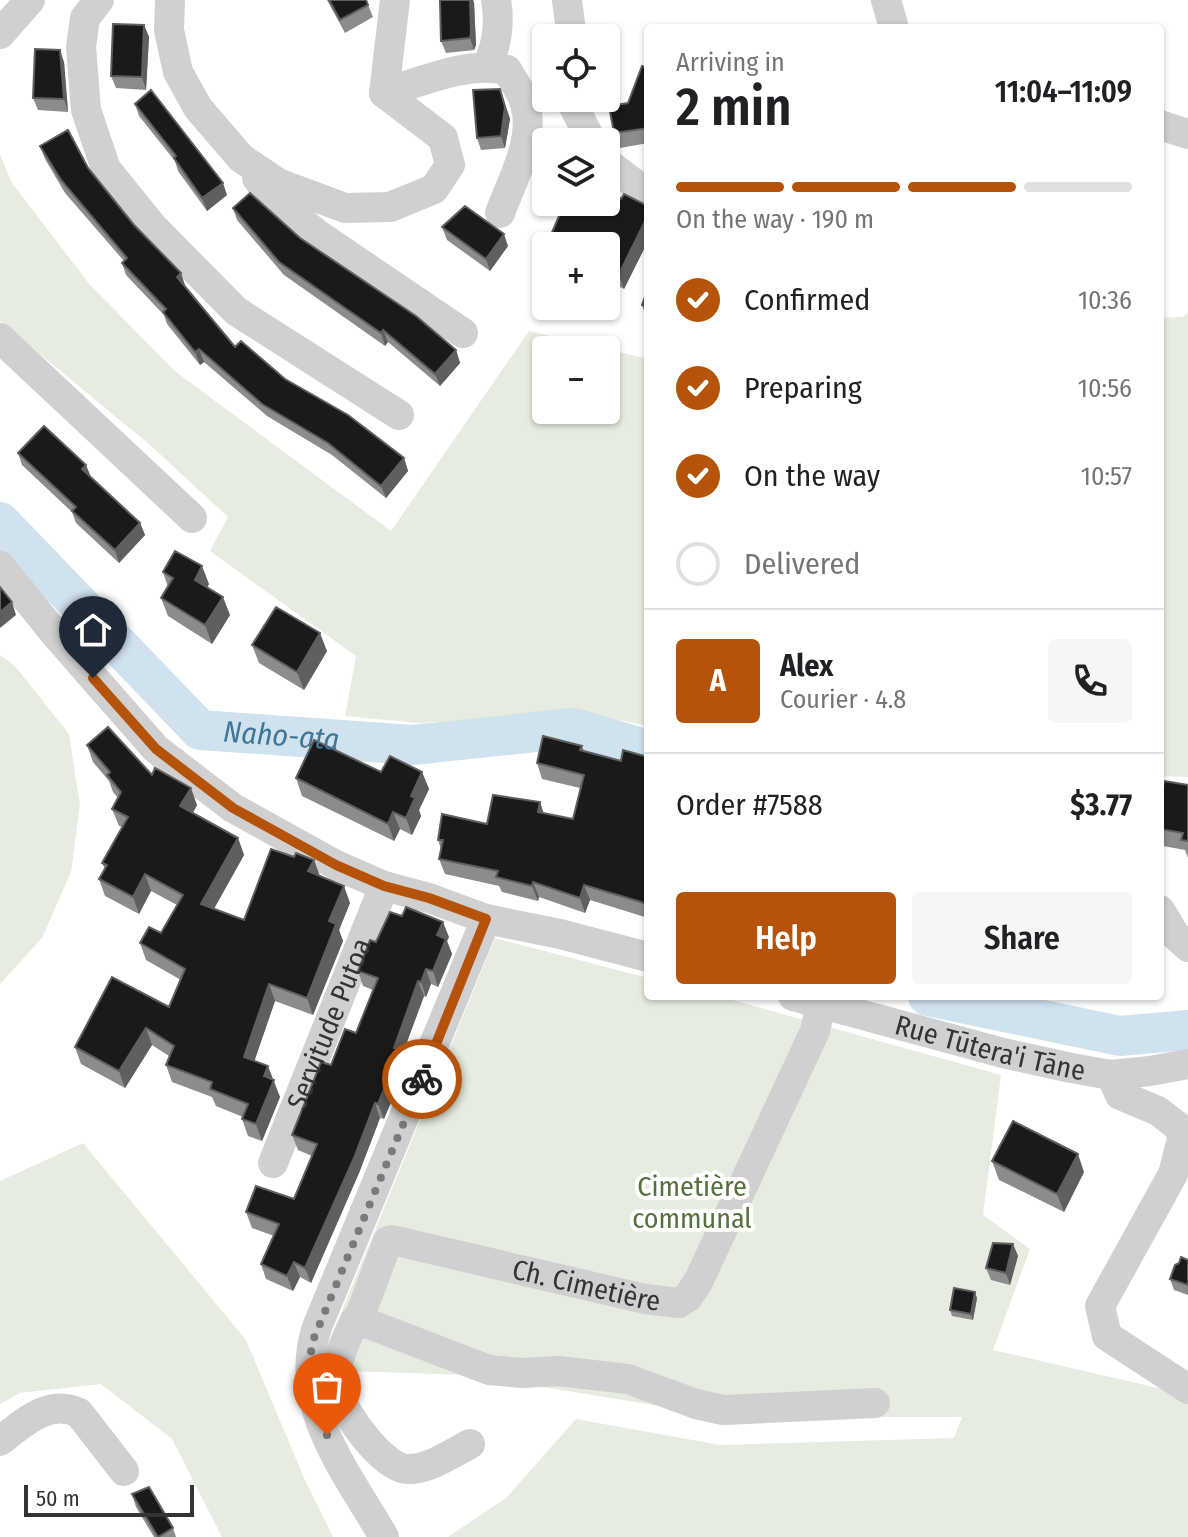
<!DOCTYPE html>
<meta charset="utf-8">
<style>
body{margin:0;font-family:"Fira Sans Condensed",sans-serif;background:#f6f6f6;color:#202124;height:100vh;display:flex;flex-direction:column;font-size:30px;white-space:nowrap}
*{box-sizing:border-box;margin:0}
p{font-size:26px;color:#757577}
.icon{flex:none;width:44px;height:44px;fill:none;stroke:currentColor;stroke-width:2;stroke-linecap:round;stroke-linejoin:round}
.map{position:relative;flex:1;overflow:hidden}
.drawer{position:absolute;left:644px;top:24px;width:520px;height:976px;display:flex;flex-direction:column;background:#fff;border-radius:8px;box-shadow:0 2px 6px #0004}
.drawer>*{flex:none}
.fabs{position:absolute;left:532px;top:24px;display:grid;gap:16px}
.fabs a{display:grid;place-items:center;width:88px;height:88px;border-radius:8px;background:#fff;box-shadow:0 2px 6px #0004;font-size:40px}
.scale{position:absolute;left:24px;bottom:20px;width:170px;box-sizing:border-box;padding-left:8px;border:4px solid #333;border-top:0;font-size:22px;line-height:28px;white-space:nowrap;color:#333;-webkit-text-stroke:6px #fff;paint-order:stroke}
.pin{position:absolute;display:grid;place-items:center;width:68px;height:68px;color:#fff;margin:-82px -34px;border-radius:50% 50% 50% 0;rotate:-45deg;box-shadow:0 0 8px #0007}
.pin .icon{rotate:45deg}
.courier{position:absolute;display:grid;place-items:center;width:80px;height:80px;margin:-40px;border:6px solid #b45309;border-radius:50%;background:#fff;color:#222;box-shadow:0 2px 10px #0007}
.head em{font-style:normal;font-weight:600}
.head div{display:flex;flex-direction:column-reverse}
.head{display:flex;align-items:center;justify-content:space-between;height:136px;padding:0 32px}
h1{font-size:52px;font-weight:600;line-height:60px}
.bar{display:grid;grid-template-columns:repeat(4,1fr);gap:12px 8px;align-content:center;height:96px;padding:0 32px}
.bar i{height:10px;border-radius:6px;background:#e0e0e0}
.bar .current{background:#b45309}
.bar p{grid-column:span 4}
.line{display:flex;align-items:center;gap:20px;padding:0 32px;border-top:2px solid #e0e0e0}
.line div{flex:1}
.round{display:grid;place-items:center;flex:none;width:84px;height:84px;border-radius:8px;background:#f6f6f6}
ol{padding:0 32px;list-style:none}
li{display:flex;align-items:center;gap:24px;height:88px}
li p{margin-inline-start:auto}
li .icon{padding:8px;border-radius:50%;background:#b45309;color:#fff;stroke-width:4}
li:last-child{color:#757577}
li i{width:44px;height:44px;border:4px solid #e0e0e0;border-radius:50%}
.button{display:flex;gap:16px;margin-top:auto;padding:16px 32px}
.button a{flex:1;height:92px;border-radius:8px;background:#b45309;color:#fff;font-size:32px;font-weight:600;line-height:92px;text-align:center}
.button a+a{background:#f6f6f6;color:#202124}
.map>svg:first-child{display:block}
.green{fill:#e6ecdf;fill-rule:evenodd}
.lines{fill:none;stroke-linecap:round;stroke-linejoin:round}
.river{stroke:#cfe2ee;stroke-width:40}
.minor{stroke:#d0d0d0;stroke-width:30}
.wall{fill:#8c8c8c}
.shaded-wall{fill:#5f5f5f}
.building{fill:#1a1a1a;stroke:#5f5f5f;stroke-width:2}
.done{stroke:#7a7a7a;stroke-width:8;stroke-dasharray:0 14.4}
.route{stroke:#b45309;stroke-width:10}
.labels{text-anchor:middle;stroke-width:8;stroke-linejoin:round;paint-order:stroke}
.street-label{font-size:28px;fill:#333;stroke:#fff}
.park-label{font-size:28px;fill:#56703f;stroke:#fff}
.water-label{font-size:30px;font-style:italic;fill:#3f7597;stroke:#fff}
</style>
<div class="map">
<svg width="1188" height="1537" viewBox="0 0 1188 1537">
<rect width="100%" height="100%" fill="#fff"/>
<path class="green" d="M0,155L12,183L90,285L176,372L391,531L529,331L648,359V726L587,713L419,723L345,716L356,656L210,551L228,517L150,445L0,321ZM546,350H606V410H546Z
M1188,313V777L1160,776V318L1183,317Z
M0,655L15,666L69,734L80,805L71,872L42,938L0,984Z
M495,938L648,978V996H718L1001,1075L983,1215L1030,1249L993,1350L1188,1395V1537H448L506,1498L576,1419L720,1445L954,1438L962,1417H726L470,1375L346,1371L327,1347Z
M83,1143L246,1340L304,1478L333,1537H222L172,1439L101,1384L20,1393L0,1404V1181Z"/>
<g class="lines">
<g class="river">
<path id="s1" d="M0,522L200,730L413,745L574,728L648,750"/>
<path d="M928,996L1120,1036L1188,1030"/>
</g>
<g class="minor">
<path d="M99,0L85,18L81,47L86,110L106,169L152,226L236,311L399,415"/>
<path d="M170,0L169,30L178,72L198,108L241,158L278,183L345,208L390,207L434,189L450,165L443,138L384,93"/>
<path d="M567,0L572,38"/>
<path d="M886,0L894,28"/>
<path d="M0,34L30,0"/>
<path d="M487,66C497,46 500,22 496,0"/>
<path d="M384,93C424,81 466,61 507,70C513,81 522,92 525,104C536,139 512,180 500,213"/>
<path d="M384,93L395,0"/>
<path d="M572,98V103L592,142"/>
<path d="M1160,125L1188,134"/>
<path d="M606,162L648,194"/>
<path d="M257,178L271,197L317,234L463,333"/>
<path d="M0,338L192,518"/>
<path d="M0,566L57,636L156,749L233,808L336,865L384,886L429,898L486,919L560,934L648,957"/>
<path d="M1160,910L1175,935L1188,947"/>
<path id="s2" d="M793,996L1003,1053L1071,1068L1111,1075L1150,1071L1188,1064"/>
<path d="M1111,1075L1120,1095L1158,1111L1180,1128L1182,1139L1173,1174L1100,1306L1107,1336L1188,1389"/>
<path id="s3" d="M273,1163L384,886"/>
<path id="s4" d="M359,1318L388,1241L392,1240L645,1299L679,1303L688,1297L699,1280L815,1031L821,1004"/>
<path d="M0,1441C22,1424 49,1398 79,1413L124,1471"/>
<path d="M470,1444C452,1453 428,1470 408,1469C384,1469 346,1416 339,1395C336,1389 336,1378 336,1371C339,1353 348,1335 356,1319L489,1370L522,1373L558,1371L628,1379L696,1404L723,1410L875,1403"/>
<path d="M384,1537C347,1473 291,1405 317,1327L486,919"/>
</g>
</g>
<path class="wall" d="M327,0H366L373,17L345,33Z
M474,2L476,45L474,50L446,53L441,41Z
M144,25L149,37L146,90L116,88L111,76Z
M64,62L68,112L38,110L33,98Z
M648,68V143L620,148L614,133L628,103Z
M500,89L510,119L505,148L481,150L477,138Z
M135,104L227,195L207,211L178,171L175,161L139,116Z
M40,146L88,168L235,347L285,379L404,458L408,471L386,498L332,455L267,416L204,362L200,365L167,324L164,315L126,275L122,263L124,261L65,193L45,159Z
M606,191L621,199L624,194L648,206V241L624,289L606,280V246H546V272L541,258L565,202H606Z
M233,208L300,238L456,350L460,363L440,386L388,342L385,346L284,275L237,220Z
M442,227L508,246L490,271L447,240Z
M648,288V323L642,305Z
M18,453L91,477L140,523L145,535L119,563L76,523L72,512L22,465Z
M163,572L209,584L207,587L230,615L212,644L168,616L161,598L168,587Z
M252,645L327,651L304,690L259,663Z
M87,745L152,775L197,805L193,813L238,838L244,855L214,909L244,920L294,857L314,860L320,876L350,903L339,930L343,941L313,1015L275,1001L254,1061L272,1079L280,1097L262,1141L248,1136L242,1119L243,1117L216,1106L212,1097L172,1082L166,1065L169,1056L152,1045L125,1088L81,1064L75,1047L169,1007L181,980L146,960L140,943L161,933L177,905L151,891L139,914L105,896L99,879L105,869L102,863L122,827L119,826L112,809L118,798L113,792L109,781L93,762Z
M582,746L584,751L621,761L648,757V918L590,900L585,913L539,897L538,901L502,892L499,886L445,874L439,859L441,849L438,840L487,824L544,813L573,819L580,788L542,779L537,763Z
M381,772H422L429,789L419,810L421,816L412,835L400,829L394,841L302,796L296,778Z
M1188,785V858L1185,850L1163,846L1160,840V804Z
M449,937L447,941L452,954L438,987L431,984L426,997L424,996L401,1058L404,1070L384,1119L380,1118L359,1173L311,1283L300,1277L293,1291L266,1279L261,1264L274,1236L252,1228L246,1212L294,1199L312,1156L298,1150L292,1135L331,1065L356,1033L373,990L363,986L358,971L376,942Z
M992,1161L1084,1172L1064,1212L999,1180Z
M1013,1244L1018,1256L1010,1285L991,1280L986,1268Z
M1188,1260V1295L1174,1290L1170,1279Z
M977,1298L973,1320L952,1316L950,1310Z
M132,1494L173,1528L176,1537H154L136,1507Z"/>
<path class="shaded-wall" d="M470,0H473L474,2L476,45L474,50L470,38Z
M144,25L149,37L146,90L142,77Z
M60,50L64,62L68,112L64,99Z
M500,89L510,119L505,148L501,136Z
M223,183L227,195L207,211L202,198Z
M648,215V241L624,289L619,274Z
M504,234L508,246L490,271L486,259Z
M181,273L185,285L181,289L177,277Z
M383,330L388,342L385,346L381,333Z
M199,349L204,362L200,365L195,352Z
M456,350L460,363L440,386L435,374Z
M404,458L408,471L386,498L381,486Z
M86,465L91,477L82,469Z
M140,523L145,535L119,563L115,550Z
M202,566L209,584L201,598L195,580Z
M223,597L230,615L212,644L205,625Z
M12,602L16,615L0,628V612Z
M320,633L327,651L304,690L297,672Z
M422,772L429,789L419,810L421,816L412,835L406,818L411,796Z
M191,788L197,805L187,823L180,806Z
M540,802L545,817L538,812Z
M393,812L400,829L394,841L388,824Z
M238,838L244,855L207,921L201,904Z
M314,860L320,877L308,871Z
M145,874L151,891L139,914L133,897Z
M533,882L539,897L538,901L532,886Z
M584,885L590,900L585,913L580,898Z
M344,886L350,903L339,930L343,941L313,1015L307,998L329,921Z
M443,922L449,937L447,941L452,954L438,987L433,971L437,935Z
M426,969L431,984L426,997L421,982Z
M418,981L424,996L401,1058L404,1070L384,1119L378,1104L394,1048Z
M269,984L275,1001L250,1074L244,1057Z
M146,1028L152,1045L125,1088L119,1071Z
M268,1066L280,1097L262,1141L256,1124L264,1076Z
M375,1103L380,1118L359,1173L311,1283L305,1268Z
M1078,1154L1084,1172L1064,1212L1057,1194Z
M1013,1244L1018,1256L1010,1285L1006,1273Z
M294,1262L300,1277L293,1291L287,1276Z
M975,1292L977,1298L973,1320L971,1314Z"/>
<path class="building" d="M329,0H366L368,5L340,20Z
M440,0H470L471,33L470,38L441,41Z
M113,24L144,25L142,77L111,76Z
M35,49L60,50L64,99L33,98Z
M642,66L648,68V128L614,133L609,106L628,103Z
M500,89L505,107L501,136L477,138L473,90Z
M151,90L223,183L202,198L174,158L176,156L135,104Z
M68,130L88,168L134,225L181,273L177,277L235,347L241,341L285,379L348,415L404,458L381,486L328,443L262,404L199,349L195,352L163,312L166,309L122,263L127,258L61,180L40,146Z
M606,191L621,199L624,194L648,206V215L619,274L606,267V246H546V260L541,258L565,202H606Z
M250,193L300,238L416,316L456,350L435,374L383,330L381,333L279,262L233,208Z
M465,206L504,234L486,259L442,227Z
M648,288V308L642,305Z
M44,426L86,465L82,469L140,523L115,550L72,511L76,507L18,453Z
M175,551L202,566L195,580L223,597L205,625L161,598L173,578L163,572Z
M0,587L12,602L0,612Z
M276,607L320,633L297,672L252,645Z
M108,727L152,775L155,768L191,788L180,806L238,838L201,904L244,920L271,849L294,857L296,853L314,860L308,871L344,886L329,921L336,924L307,998L269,984L244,1057L268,1066L264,1076L274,1080L256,1124L242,1119L248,1104L210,1089L212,1082L166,1065L174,1046L146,1028L119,1071L75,1047L112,977L169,1007L185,969L140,943L149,927L161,933L183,895L145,874L133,897L99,879L107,865L102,863L128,817L112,809L121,792L107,775L110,772L87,745Z
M543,736L582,746L580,750L621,761L623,750L648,757V906L641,902L584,885L580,898L533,882L532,886L496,877L498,871L439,859L443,840H438L442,814L487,824L493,795L540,802L538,812L573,819L584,775L537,763Z
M314,740L381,772L390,756L422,772L411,796L415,798L406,818L393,812L388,824L296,778Z
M1164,781L1188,785V841L1181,840L1183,833L1160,829V804Z
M406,907L443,922L437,935L446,939L433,971L426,969L421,982L418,981L394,1048L398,1049V1055L378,1104L375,1103L354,1158L305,1268L294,1262L287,1276L261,1264L279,1224L246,1212L256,1186L294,1199L317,1144L292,1135L321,1062L331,1065L345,1029L356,1033L378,978L358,971L370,940L376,942L390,912L402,916Z
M1013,1121L1078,1154L1057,1194L992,1161Z
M993,1243L1013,1244L1006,1273L986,1268Z
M1181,1257L1188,1260V1285L1170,1279L1175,1265L1179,1263Z
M954,1288L975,1292L971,1314L950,1310Z
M149,1487L173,1528L158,1537L132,1494Z"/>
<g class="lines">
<path class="done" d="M327,1435C313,1403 304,1373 314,1338L422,1079"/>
<path class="route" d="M93,678L156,749L233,808L336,865L384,886L429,898L486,919L422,1079"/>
</g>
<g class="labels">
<g class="street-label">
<text dy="10" stroke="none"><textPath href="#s3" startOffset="150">Servitude Putoa</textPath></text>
<text dy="10" stroke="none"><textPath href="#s2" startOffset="204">Rue Tūtera'i Tāne</textPath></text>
<text dy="10" stroke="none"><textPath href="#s4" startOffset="286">Ch. Cimetière</textPath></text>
</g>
<g class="park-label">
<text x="692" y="1196">Cimetière<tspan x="692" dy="32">communal</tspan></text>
</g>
<g class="water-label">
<text dy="10" stroke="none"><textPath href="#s1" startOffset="370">Naho-ata</textPath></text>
</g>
</g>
</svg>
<div class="fabs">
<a><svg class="icon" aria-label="locate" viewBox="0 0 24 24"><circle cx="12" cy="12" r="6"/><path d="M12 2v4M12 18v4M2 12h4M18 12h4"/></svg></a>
<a><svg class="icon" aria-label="layers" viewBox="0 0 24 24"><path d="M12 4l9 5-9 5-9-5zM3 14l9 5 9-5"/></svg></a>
<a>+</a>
<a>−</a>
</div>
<div class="scale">50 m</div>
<div class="pin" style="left:327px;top:1435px;background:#ea580c"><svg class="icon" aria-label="bag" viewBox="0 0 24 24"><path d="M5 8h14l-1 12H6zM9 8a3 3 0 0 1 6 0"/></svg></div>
<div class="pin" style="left:93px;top:678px;background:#1f2937"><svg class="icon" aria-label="home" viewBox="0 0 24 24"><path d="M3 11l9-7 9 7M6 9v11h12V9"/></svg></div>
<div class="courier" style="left:422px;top:1079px"><svg class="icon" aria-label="bike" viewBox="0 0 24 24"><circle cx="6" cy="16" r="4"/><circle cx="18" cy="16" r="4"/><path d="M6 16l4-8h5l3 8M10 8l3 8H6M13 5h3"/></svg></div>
<section class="drawer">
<div class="head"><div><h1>2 min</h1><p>Arriving in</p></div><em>11:04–11:09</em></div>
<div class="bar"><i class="current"></i><i class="current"></i><i class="current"></i><i></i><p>On the way · 190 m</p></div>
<ol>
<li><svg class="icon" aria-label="check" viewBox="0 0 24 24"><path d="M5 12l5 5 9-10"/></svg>Confirmed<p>10:36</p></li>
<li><svg class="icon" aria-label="check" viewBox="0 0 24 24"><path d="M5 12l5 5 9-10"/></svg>Preparing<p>10:56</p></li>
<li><svg class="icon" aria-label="check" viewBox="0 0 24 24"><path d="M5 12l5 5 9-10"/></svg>On the way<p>10:57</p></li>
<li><i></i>Delivered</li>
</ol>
<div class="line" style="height:144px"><b class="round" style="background:#b45309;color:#fff">A</b><div><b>Alex</b><p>Courier · 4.8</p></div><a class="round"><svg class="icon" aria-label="phone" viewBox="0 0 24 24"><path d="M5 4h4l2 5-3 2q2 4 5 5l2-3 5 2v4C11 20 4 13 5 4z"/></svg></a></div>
<div class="line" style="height:104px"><div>Order #7588</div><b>$3.77</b></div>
<div class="button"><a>Help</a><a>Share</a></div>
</section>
</div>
